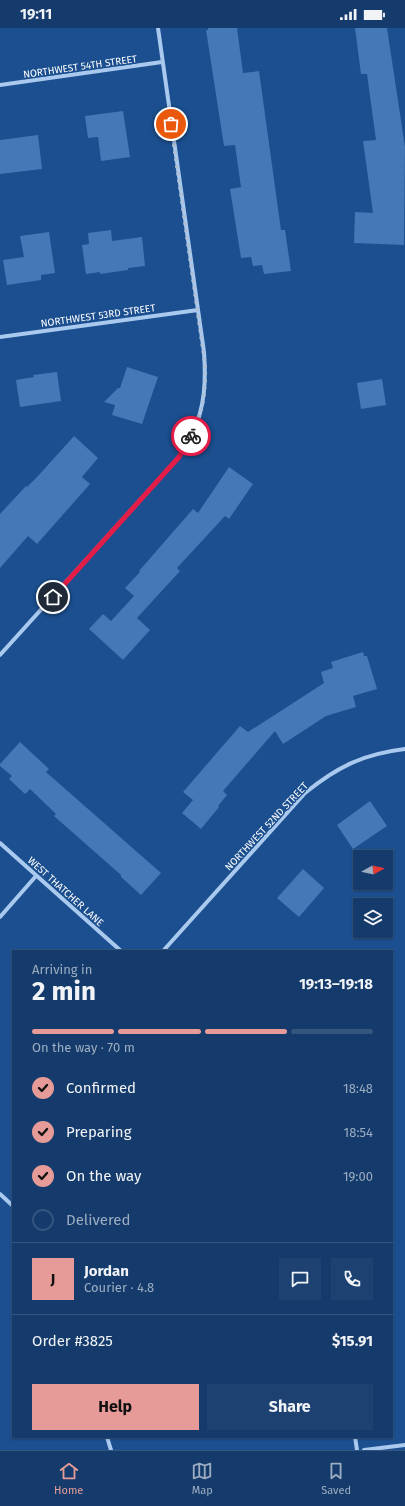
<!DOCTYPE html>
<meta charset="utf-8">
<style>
body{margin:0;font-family:"Fira Sans",sans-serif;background:#1d4271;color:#f1f3f6;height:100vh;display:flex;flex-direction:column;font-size:15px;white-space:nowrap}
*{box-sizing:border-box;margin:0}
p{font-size:13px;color:#9dadc1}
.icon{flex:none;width:22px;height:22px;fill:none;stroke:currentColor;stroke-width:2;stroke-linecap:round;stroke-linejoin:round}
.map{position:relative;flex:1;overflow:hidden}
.drawer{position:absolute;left:12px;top:922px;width:381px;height:488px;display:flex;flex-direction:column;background:#143b6b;border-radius:0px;box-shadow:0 1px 3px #0004,0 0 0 1px #33557e}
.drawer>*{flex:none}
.needle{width:26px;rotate:82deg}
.fabs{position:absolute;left:353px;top:822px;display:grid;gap:8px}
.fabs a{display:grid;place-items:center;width:40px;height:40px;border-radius:0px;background:#143b6b;box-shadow:0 1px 3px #0004,0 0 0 1px #33557e;font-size:20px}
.pin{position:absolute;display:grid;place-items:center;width:34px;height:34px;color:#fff;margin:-17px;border:2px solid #fff;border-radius:50%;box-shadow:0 1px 4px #0007}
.courier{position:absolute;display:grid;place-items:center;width:40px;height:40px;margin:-20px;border:3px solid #e11d48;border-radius:50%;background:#fff;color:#222;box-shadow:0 1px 5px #0007}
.summary em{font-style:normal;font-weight:700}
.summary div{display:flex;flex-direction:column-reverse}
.summary{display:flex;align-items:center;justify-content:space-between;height:68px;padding:0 20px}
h1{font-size:26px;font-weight:700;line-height:30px}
.bar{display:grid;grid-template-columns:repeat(4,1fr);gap:6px 4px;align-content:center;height:48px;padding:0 20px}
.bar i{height:5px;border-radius:3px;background:#33557e}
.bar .active{background:#e69b98}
.bar p{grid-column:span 4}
.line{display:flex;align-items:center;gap:10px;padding:0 20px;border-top:1px solid #33557e}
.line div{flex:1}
.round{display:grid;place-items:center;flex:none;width:42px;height:42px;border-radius:0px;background:#1d4271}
ol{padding:0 20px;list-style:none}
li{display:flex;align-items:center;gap:12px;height:44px}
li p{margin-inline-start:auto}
li .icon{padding:4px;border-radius:50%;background:#e69b98;color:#111;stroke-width:4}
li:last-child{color:#9dadc1}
li i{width:22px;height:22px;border:2px solid #33557e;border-radius:50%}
.primary-button{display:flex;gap:8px;margin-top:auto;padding:8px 20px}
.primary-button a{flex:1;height:46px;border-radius:0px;background:#e69b98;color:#111;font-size:16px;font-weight:700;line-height:46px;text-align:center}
.primary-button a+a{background:#1d4271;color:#f1f3f6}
.status{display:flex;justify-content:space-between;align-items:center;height:28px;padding:0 20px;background:#143b6b;direction:ltr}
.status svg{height:11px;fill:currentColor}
.tabs{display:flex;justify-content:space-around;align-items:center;height:56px;border-top:1px solid #33557e;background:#143b6b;font-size:11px;color:#9dadc1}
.tabs a{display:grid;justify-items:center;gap:2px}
.tabs .active{color:#e69b98}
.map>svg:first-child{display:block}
.building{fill:#4478b7}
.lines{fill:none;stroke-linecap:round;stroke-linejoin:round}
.minor{stroke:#a9c9ee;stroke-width:4}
.done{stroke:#afc1d8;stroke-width:4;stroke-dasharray:0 7.2}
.route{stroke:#e11d48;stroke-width:5}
.labels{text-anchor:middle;stroke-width:3;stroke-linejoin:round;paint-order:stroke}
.street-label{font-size:10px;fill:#fff;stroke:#1b4f8f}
</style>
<div class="status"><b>19:11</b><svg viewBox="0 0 49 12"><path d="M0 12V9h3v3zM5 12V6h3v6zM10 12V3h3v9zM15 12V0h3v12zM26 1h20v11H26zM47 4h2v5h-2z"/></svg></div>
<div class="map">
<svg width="405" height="1422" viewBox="0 0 405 1422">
<rect width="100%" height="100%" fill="#1b4f8f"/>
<path class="building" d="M208,0H237L243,45L259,43L281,202H285L291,243L264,246L262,237L253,238L251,229L241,230L230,161L241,159L235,117L224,118L206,2H208Z
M355,0H387L405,119L404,217L354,215L355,184L373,185L363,113L376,112L367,46H361Z
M123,83L130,129L101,133L98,109L88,110L85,88Z
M38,107L42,141L0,146V112Z
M111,202L112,213L142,209L145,238L128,240V242L100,246V244L86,246L82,217L89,216L88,205Z
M49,204L55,245L41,247V252L7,257L3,232L24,229L20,208Z
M127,339L158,349L142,396L112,387L115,377L104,374L118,360H120Z
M57,344L61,373L20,379L16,352L34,349L33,347Z
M382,351L386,377L361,381L357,355Z
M74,408L98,430L82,449L90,456L37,516L28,508L0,540V486L26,458L27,459L38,448Z
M229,439L253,456L229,491L225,488L177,540L180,543L137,590L150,602L123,632L89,601L103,586L111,593L134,568L125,560L140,544L139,543L193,481L198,485Z
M363,624L364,628H367L377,661L353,668L356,679L326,688L283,716L275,703L223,763L227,767L218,778L219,779L201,801L182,785L193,772L183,764L240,698L248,704L324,655L321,644L333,640L331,634Z
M20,714L49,741L46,744L161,845L141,867L121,849V847L54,788L56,786L30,761L25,766L9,751L12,748L0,738V736Z
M370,773L387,798L353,821L337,797Z
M303,841L324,860L299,889L277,870Z"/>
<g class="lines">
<path class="minor" d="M0,57L162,34
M0,309L198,282
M0,627L179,429C183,421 189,413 193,404C205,379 206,352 204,324L158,0
M0,815L121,923
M0,889L36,848
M163,923L305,765C337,739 363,726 405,721
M0,1166L13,1178
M107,1409L111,1422
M355,1409L357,1422
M364,1422L405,1417"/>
</g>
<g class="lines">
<path class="done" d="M171,96L205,336C206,360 203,387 191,408"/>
<path class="route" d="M53,569L179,429L191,408"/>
</g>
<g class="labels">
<g class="street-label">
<text transform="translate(80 38) rotate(-8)" y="4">NORTHWEST 54TH STREET</text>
<text transform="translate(98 287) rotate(-8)" y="4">NORTHWEST 53RD STREET</text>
<text transform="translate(266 798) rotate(-47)" y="4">NORTHWEST 52ND STREET</text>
<text transform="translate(66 863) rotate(42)" y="4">WEST THATCHER LANE</text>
</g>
</g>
</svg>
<div class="fabs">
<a><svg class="needle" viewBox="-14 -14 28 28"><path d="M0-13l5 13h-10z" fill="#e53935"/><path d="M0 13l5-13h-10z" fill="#9dadc1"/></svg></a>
<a><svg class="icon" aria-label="layers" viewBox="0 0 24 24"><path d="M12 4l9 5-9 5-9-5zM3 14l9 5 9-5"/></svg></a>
</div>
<div class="pin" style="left:171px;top:96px;background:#ea580c"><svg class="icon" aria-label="bag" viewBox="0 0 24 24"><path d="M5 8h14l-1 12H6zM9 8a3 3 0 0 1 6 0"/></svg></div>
<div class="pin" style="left:53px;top:569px;background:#1f2937"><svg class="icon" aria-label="home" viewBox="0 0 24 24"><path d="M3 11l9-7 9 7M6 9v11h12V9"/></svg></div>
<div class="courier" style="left:191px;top:408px"><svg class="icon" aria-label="bike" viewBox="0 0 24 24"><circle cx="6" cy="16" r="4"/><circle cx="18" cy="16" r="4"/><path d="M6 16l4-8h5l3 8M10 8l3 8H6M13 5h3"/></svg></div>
<section class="drawer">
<div class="summary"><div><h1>2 min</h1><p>Arriving in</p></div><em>19:13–19:18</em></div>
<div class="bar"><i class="active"></i><i class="active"></i><i class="active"></i><i></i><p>On the way · 70 m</p></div>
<ol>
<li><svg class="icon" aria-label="check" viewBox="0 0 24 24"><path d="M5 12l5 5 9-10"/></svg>Confirmed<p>18:48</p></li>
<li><svg class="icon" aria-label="check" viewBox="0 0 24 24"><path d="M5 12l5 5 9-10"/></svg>Preparing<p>18:54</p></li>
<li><svg class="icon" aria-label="check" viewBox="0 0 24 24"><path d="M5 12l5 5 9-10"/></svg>On the way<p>19:00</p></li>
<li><i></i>Delivered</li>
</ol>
<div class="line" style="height:72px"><b class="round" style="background:#e69b98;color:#111">J</b><div><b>Jordan</b><p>Courier · 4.8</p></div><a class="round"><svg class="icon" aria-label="chat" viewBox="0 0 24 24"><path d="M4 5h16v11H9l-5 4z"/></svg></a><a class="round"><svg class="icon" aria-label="phone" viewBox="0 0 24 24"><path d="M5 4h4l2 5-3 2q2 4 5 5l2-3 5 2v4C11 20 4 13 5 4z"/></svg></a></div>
<div class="line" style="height:52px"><div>Order #3825</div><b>$15.91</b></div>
<div class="primary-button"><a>Help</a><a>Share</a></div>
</section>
</div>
<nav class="tabs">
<a class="active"><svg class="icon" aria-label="home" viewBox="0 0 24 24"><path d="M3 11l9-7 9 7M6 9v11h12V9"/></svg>Home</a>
<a><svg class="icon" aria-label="map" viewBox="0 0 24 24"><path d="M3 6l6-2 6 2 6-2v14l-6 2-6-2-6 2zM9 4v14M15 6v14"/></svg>Map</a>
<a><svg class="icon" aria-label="saved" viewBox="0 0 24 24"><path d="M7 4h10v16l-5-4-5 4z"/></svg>Saved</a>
</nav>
